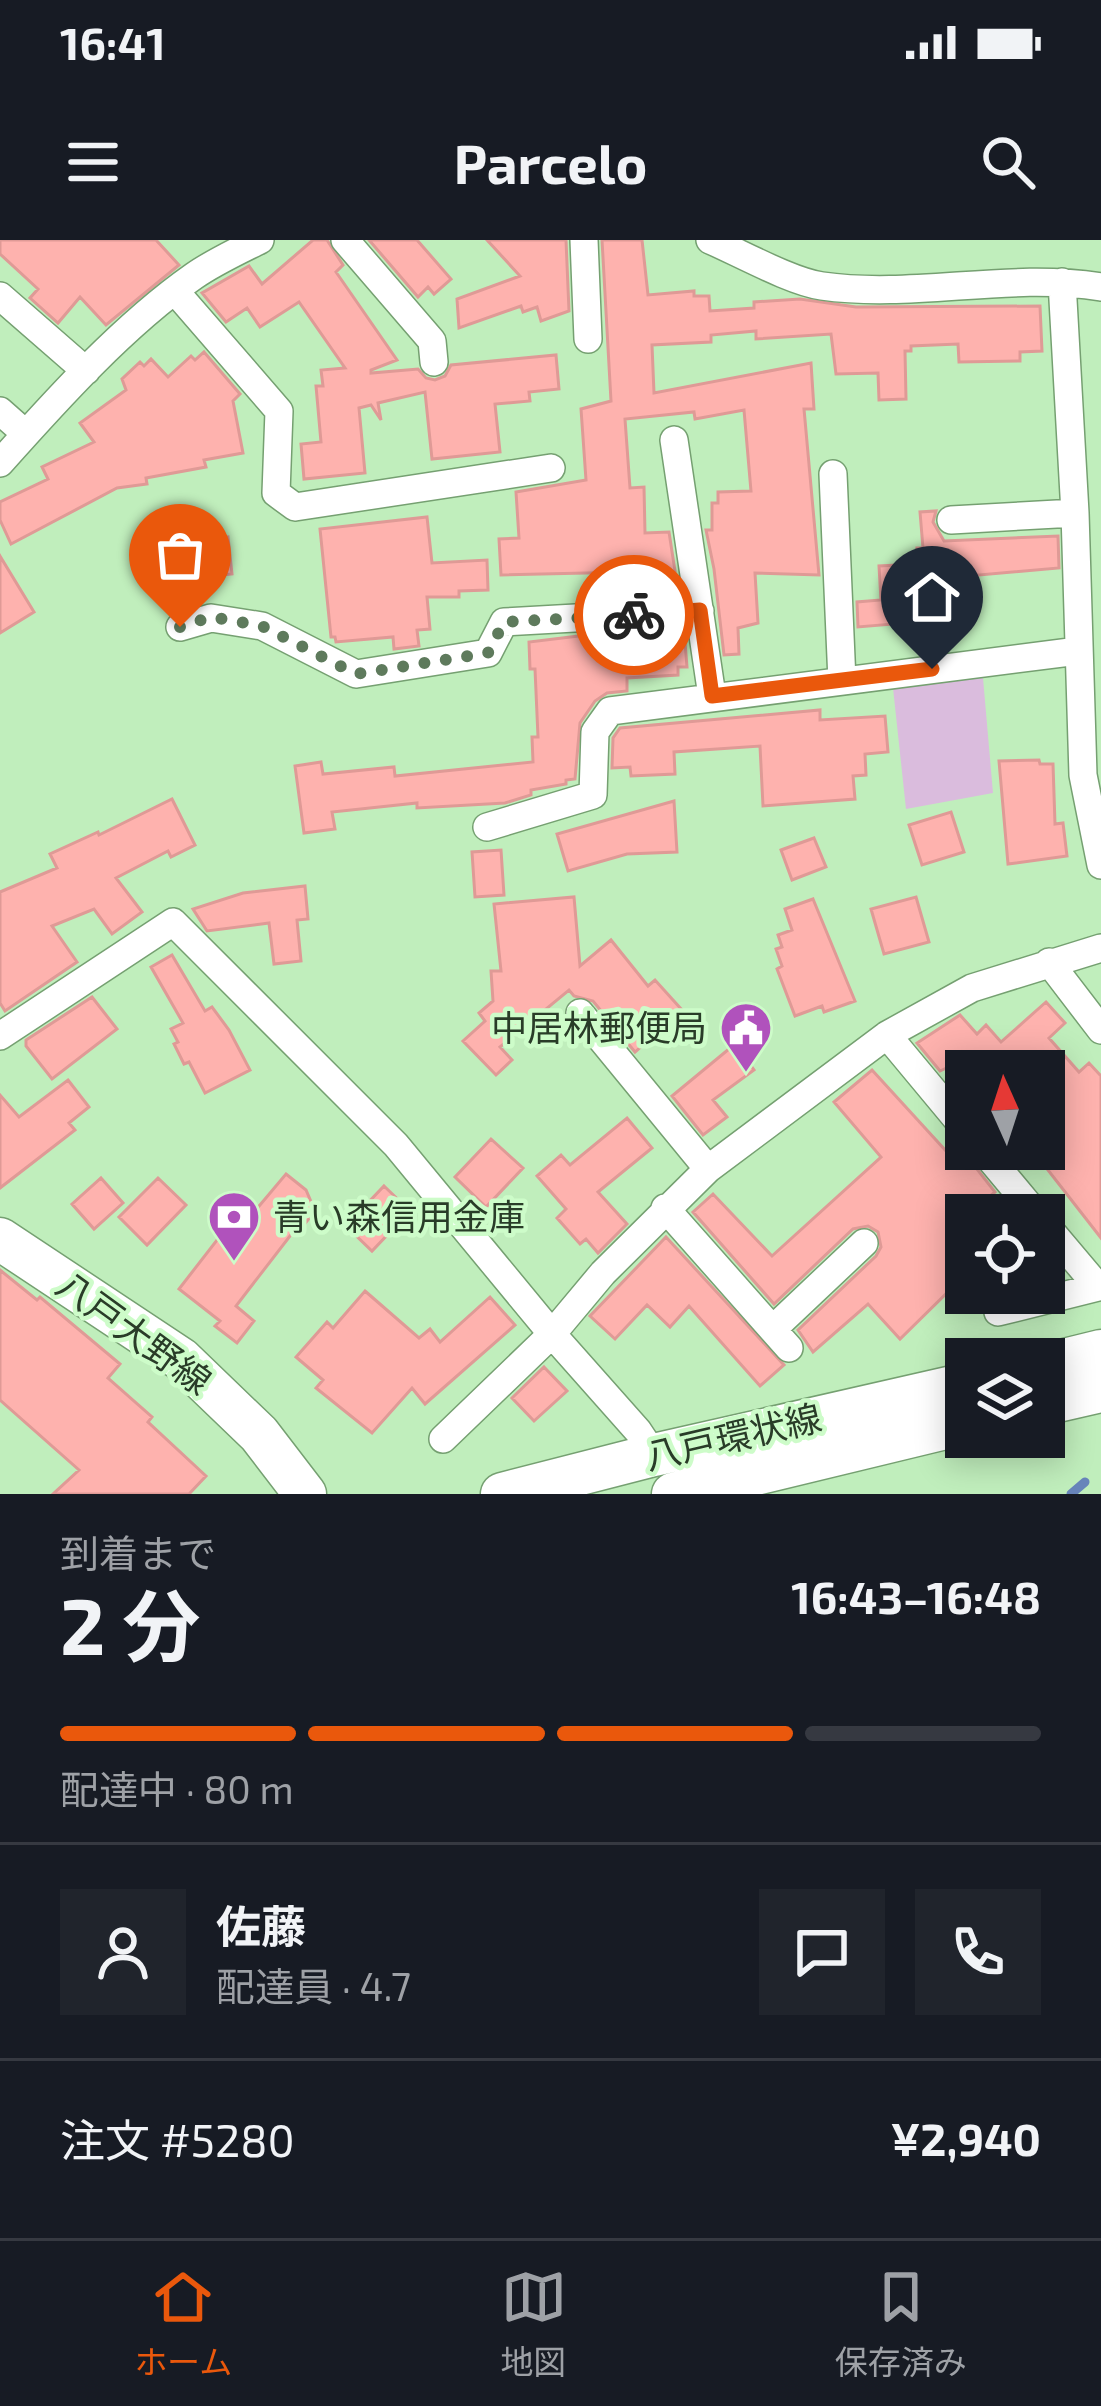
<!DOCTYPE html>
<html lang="ja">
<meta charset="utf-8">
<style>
body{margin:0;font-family:"Exo 2","Noto Sans JP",sans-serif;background:#20242c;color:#f1f3f6;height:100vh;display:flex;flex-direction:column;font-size:45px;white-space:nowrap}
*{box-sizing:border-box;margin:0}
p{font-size:39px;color:#9ea1a6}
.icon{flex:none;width:66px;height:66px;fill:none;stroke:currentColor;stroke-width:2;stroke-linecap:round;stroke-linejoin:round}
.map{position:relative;height:1254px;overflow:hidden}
.side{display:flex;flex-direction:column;background:#171b24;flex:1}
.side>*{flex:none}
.needle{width:78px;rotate:357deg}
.fabs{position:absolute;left:945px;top:810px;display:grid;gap:24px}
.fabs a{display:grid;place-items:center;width:120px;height:120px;border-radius:0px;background:#171b24;box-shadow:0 6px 30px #0003;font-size:60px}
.pin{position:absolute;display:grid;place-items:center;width:102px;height:102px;color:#fff;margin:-123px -51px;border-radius:50% 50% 50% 0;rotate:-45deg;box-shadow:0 0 12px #0007}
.pin .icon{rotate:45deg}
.courier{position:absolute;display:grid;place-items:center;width:120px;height:120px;margin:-60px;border:9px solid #ea580c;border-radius:50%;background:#fff;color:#222;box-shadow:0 3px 15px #0007}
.headline em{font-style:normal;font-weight:700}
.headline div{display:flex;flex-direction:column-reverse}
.headline{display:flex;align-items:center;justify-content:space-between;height:204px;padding:0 60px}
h1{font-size:78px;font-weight:700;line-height:90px}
.bar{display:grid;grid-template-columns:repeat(4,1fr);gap:18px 12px;align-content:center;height:144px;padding:0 60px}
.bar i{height:15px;border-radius:9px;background:#363941}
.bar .active{background:#ea580c}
.bar p{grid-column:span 4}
.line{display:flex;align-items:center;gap:30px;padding:0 60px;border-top:3px solid #363941}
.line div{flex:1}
.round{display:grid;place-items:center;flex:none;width:126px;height:126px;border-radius:0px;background:#20242c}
.status{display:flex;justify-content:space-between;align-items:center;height:84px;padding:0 60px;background:#171b24;direction:ltr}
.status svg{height:33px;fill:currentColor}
header{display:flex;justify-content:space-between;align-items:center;height:156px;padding:0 60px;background:#171b24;font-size:54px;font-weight:700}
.tab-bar{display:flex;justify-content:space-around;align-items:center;height:168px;border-top:3px solid #363941;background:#171b24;font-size:33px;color:#9ea1a6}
.tab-bar a{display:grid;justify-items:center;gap:6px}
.tab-bar .active{color:#ea580c}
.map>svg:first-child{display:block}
.green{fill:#dabcdd}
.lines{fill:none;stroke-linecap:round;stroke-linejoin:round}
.stream{stroke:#6784ba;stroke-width:9}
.building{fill:#feb2ae;stroke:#df9a96;stroke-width:3}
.minor-casing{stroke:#75a071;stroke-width:30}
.primary-casing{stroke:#75a071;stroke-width:45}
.minor{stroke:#fff;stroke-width:27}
.primary{stroke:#fff;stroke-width:42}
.done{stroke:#5e7a5c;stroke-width:12;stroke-dasharray:0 21.6}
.route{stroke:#ea580c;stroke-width:15}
.labels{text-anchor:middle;stroke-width:9;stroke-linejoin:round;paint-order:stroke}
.poi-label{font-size:36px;fill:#293c28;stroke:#cdfcc9;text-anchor:end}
.street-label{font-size:36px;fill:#293c28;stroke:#cdfcc9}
</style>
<div class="status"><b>16:41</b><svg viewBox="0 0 49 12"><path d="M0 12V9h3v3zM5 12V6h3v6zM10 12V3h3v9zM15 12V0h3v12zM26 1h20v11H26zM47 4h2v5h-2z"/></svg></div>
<header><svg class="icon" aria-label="menu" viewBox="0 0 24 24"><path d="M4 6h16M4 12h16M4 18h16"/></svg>Parcelo<svg class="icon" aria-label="search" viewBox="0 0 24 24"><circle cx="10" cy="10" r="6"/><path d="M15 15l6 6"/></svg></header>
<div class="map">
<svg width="1101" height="1254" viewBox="0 0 1101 1254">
<rect width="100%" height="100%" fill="#c0eebc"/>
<path class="green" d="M983,438L993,553L906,569L893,448Z"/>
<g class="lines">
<path class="stream" d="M1071,1254L1085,1242"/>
</g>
<path class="building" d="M0,0H156L179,25L106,85L80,57L58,83L30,58L38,49L0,14Z
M313,0H327L343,25L336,32L397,120L371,130V133L418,129L426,138L435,140L445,136L451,125L556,115L559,149L529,152L530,161L495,164L500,212L432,219L425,152L378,163L381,180L371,165L359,168L365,233L304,239L301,204L321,202L316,146H323L321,130L345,128L299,62L260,87L247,68L226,82L202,53L249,26L262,44Z
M369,0H417L451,39L434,54L428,47L418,57Z
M487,0H566L569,71L541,81L537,67L523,72L521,66L459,88L457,59L520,36Z
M602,0H642L648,55L694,51V56H709L710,71L754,68V62L800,59L856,67L1040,66L1042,111L1020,112V121L959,122L958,104L911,106V111H905L906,159L879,160L878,133L836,134L831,94L756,99V91L711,95V102L652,105L654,153L811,123L814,169H804L819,335L755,333L758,383L738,388L739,414L724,415L714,329L706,290H712V263H718V252L751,251L744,170L695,179L694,172L625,179L630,248L644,247L645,293L669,292L675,331L501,335L499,299L519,298L516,252L586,240L581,169L611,161Z
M204,112L240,154L233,161L243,213L204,220L206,227L146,238L147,244L117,248L11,304L0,280V262L48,239L42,227L94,202L80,183L126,150L122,139L140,122L144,126L151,119L168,137L191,116L195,120Z
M936,271L933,282L944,301L1058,296L1059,328L956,337V341L946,342L947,350L929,351L930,369L905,371L906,383L858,387L857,362L881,360L879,326L918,324L917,308H923L920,272Z
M427,277L432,323L487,320L488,350L459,351V357H427L430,389L417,390L419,406L394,409L393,397L336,402L335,397H331L320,289Z
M228,297L232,334L175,340L170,304Z
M0,316L34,372L0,393Z
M684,390L687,427H678V435L627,438V451L607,453L595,461L580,483L575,539L566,540V544L531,550V555L505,563L417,568V563L332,572L335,589L304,593L295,526L321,522L323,534L394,527L395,536L533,522L532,497H538L535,429H530L529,402L587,395V399L664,396V391Z
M820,470V480L885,476L888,512L865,514L866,535L853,536L855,559L763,566L760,506L674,512L675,534L631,536L630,527L612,528L613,498L620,488Z
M1039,520L1040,524H1053L1055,584L1063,583L1067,616L1008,624L999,521Z
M172,559L195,605L171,617L168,611L116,638L142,672L112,694L94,669L52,686L77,722L5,771L0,763V652L57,628L50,614L98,592L99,595Z
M674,561L677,612L627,614L568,631L557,594Z
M951,572L964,612L922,625L909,585Z
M814,598L826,627L792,640L781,610Z
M501,610L504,655L475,657L472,612Z
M305,646L308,679L297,680L301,721L274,724L269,683L207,691L193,669L243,653Z
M574,657L580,726L611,700L648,746L655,740L682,770L635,812L593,761L574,756L569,750L500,807L512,820L496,835L463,801L485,781L479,773L493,761L491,731H501L494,664Z
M916,657L929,702L884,714L871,669Z
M813,659L855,761L824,772L822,766L795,776L777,729L782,726L776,709L782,707L778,695L792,690L785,669Z
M172,715L205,771L212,767L229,790L250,830L205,853L189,822L184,824L174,804L178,802L171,789L183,783L151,727Z
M92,757L117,789L52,839L26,806V800Z
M1046,762L1065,783L1049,798L1079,832L1089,823L1101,836V998L1044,925V904L1055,894L1044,882V831H961L955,824L940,831L917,803L960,775L977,794L986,785L1001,802Z
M735,804L754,830L713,860L727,877L703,895L672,856Z
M872,830L947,912L955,904L966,915L995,952L989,957L993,962L978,975H966V997L953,1009L966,1023V1034L900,1099L868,1064L813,1112L798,1090L876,1016L881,1007L878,992L868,986L853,989L774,1064L693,972L713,954L772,1016L881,917L834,862Z
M68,840L89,867L69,883L75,890L0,948V855L19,877Z
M627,878L652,908L598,952L627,984L598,1013L586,999L580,1004L557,978L566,969L537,936L561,915L570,925Z
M491,899L523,928L486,967L455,937Z
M286,934L306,950L315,971L303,986L300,983L236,1066L254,1081L237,1103L215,1086L220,1081L179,1049L245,964L255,971Z
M101,938L123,963L94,989L72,964Z
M158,938L186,965L147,1005L119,977Z
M384,946L410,971L372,1011L346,986Z
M666,997L784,1125L760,1146L689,1066L670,1087L647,1065L615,1099L590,1076Z
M0,1030L37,1060L40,1057L120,1124L108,1138L152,1177L148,1182L206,1236L189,1254H53L79,1230L0,1160Z
M365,1051L419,1098L430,1089L440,1102L490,1057L515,1085L425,1164L412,1148L372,1193L316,1148L323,1140L296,1117L327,1082L333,1088Z
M544,1127L567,1151L534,1181L512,1158Z"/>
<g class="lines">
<g class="minor-casing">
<path id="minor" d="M345,0L432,101L434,122
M584,0L588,99
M710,0C740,13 792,42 822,46C914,59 1009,32 1101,47
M1062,42L1075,273L1083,535L1101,625
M175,51L279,171L276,253L295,267L551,228
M0,56L86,131
M0,171L26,194
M674,200L712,456
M0,223C57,159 124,85 194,36C214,22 238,11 260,0
M833,234L842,441
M951,280L1075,273
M180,387L211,378L262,386L356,434L488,413L504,382L700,371
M487,587L593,555L595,492L610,471L1078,411
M1049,722L1101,790
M580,773L708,929
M887,795L966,890
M0,796L173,682L396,905L552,1094L638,1191L654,1215
M982,909L1037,975
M665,968L789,1108
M998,1072L1098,1047L1044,983
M774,1088L864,1003
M443,1199L552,1094L603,1033L708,929L887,795L972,748L1101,708"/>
</g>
<g class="primary-casing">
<path id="primary" d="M0,999L181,1119L259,1194L305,1254
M1044,1125L1101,1111
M1044,1164L1101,1151
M502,1254L654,1215L966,1144
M673,1254L966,1183"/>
</g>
<use href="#minor" class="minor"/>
<use href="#primary" class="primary"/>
</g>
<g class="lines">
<path class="done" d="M180,387L211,377L262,386L356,434L488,413L504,382L634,375"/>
<path class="route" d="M634,375L700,370L712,456L932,429"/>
</g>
<defs>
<g id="civic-pin" transform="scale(2.7)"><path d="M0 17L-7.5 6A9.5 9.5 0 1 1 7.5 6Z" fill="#b052bc" stroke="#cdfcc9"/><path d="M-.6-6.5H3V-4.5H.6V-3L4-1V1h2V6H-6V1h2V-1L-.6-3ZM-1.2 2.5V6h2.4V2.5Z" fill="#fff"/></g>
<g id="bank-pin" transform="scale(2.7)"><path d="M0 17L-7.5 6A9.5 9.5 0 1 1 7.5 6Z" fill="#b052bc" stroke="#cdfcc9"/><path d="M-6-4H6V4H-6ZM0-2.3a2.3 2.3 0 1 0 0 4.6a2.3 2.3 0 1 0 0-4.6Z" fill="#fff"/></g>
</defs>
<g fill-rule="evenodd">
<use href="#civic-pin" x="746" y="788"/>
<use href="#bank-pin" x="234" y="977"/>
</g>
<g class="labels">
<g class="poi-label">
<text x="707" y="801">中居林郵便局</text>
<text x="273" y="990" text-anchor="start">青い森信用金庫</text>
</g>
<g class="street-label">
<text transform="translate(134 1093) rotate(36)" y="13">八戸大野線</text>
<text transform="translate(733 1197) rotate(-13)" y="13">八戸環状線</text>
</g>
</g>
</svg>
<div class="fabs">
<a><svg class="needle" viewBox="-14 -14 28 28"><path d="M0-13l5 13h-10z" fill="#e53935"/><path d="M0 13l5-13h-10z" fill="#9ea1a6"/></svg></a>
<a><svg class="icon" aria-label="locate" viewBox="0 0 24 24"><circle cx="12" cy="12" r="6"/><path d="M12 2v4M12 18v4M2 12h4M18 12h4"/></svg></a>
<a><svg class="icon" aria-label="layers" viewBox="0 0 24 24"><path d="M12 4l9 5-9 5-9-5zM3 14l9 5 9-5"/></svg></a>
</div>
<div class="pin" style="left:180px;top:387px;background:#ea580c"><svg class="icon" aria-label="bag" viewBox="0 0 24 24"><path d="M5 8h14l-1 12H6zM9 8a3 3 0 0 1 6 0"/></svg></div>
<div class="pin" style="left:932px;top:429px;background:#1f2937"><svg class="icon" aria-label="home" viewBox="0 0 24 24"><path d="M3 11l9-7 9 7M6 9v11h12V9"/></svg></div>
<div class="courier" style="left:634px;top:375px"><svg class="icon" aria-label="bike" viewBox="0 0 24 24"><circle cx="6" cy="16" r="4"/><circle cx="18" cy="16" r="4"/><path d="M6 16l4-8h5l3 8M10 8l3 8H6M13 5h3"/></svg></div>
</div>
<section class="side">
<div class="headline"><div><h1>2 分</h1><p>到着まで</p></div><em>16:43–16:48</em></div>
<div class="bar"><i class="active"></i><i class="active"></i><i class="active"></i><i></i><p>配達中 · 80 m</p></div>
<div class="line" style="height:216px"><a class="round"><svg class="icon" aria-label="person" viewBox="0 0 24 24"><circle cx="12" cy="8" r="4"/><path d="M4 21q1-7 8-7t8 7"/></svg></a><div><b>佐藤</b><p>配達員 · 4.7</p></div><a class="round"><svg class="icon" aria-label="chat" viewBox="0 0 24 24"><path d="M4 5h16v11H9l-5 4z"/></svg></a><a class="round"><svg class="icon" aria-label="phone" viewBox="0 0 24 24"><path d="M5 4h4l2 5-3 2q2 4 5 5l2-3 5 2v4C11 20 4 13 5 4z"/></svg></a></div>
<div class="line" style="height:156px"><div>注文 #5280</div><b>¥2,940</b></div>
</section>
<nav class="tab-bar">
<a class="active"><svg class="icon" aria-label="home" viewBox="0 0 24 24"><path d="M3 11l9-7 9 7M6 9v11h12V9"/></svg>ホーム</a>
<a><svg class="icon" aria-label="map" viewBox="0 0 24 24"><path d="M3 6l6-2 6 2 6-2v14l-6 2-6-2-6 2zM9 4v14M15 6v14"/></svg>地図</a>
<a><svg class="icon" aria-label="saved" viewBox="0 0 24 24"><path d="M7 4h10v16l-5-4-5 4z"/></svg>保存済み</a>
</nav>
